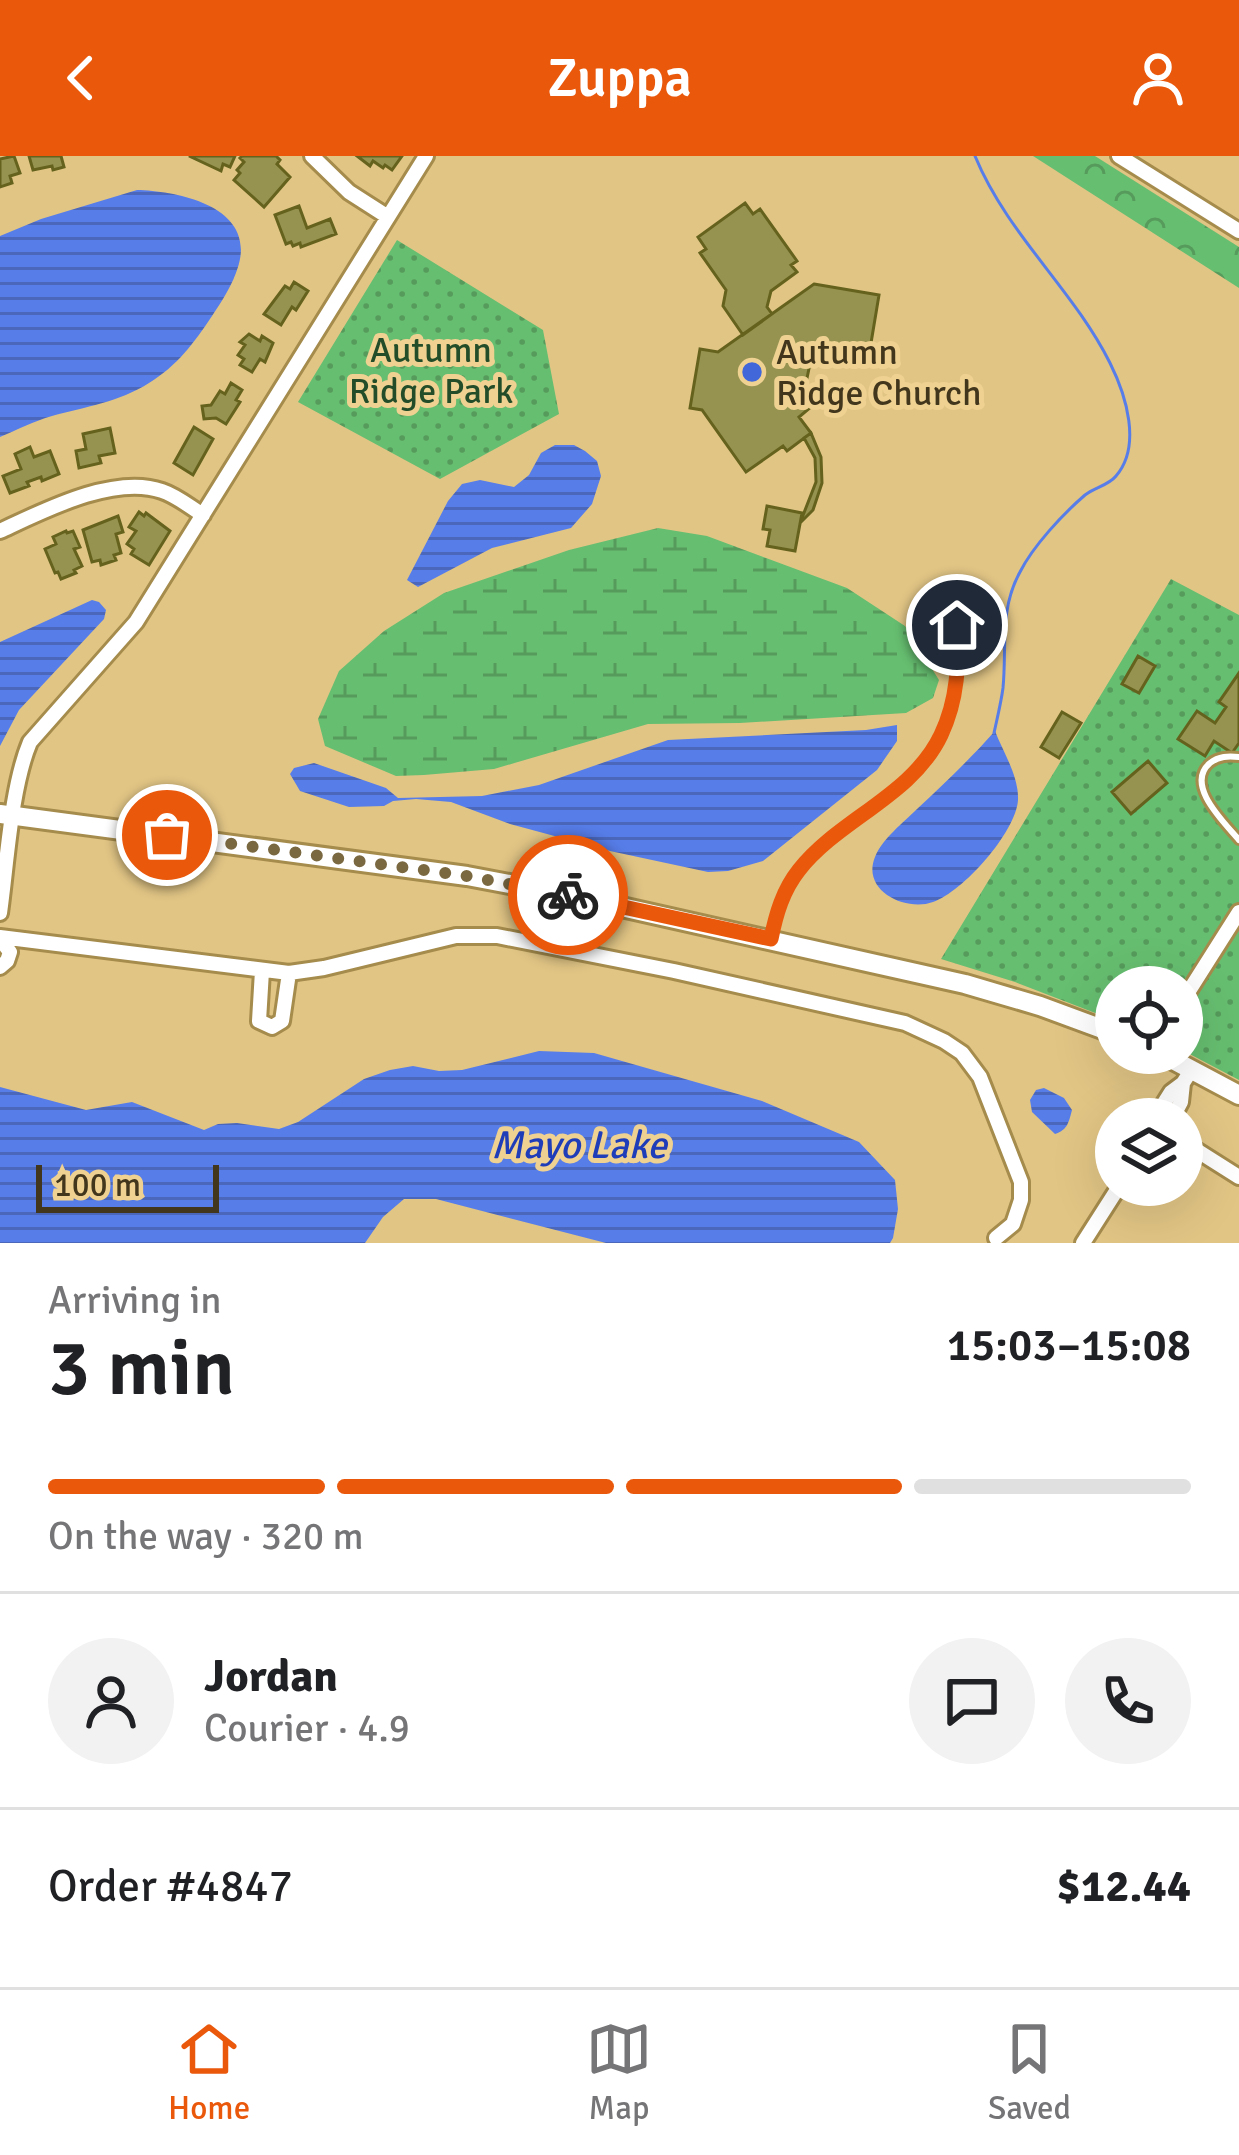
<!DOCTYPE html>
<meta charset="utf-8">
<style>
body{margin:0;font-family:Signika,sans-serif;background:#f2f2f2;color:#202124;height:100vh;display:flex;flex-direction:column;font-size:45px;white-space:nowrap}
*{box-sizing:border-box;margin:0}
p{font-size:39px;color:#757577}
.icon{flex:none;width:66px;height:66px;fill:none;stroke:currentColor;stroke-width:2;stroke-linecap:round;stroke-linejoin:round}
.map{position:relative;height:1087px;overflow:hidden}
.sheet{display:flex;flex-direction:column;background:#fff;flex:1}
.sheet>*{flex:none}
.tools{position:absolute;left:1095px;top:810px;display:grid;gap:24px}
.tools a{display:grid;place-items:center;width:108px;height:108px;border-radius:50%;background:#fff;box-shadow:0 12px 48px #0002;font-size:60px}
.scale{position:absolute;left:36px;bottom:30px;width:183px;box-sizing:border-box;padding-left:12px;border:6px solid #42361c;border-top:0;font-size:33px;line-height:42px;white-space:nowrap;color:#42361c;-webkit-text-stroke:9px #efd292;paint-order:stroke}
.pin{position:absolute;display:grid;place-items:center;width:102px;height:102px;color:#fff;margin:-51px;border:6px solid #fff;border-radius:50%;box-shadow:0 3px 12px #0007}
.courier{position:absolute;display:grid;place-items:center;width:120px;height:120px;margin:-60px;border:9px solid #ea580c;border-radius:50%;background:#fff;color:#222;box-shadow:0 3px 15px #0007}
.head em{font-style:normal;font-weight:600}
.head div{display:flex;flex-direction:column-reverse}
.head{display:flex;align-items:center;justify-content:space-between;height:204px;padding:0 48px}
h1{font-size:78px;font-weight:600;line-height:90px}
.bar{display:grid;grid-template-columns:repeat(4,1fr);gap:18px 12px;align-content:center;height:144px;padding:0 48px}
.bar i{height:15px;border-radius:9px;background:#e0e0e0}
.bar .selected{background:#ea580c}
.bar p{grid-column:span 4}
.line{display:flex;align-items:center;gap:30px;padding:0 48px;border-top:3px solid #e0e0e0}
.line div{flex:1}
.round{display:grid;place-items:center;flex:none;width:126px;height:126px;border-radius:63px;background:#f2f2f2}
header{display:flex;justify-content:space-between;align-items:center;height:156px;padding:0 48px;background:#ea580c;color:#fff;font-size:54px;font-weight:600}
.dock{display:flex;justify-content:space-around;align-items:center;height:168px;border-top:3px solid #e0e0e0;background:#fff;font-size:33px;color:#757577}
.dock a{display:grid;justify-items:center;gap:6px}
.dock .selected{color:#ea580c}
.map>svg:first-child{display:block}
.forest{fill:url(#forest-crowns)}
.wetland{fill:url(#wetland-marsh)}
.park{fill:url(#park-dots)}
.water{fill:url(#water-rules)}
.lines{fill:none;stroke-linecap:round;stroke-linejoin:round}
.stream{stroke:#577de8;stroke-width:3}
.building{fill:#969351;stroke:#65621e;stroke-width:3}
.lane-casing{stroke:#a58b4c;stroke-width:12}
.street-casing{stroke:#a58b4c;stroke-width:20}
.secondary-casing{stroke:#a58b4c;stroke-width:24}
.lane{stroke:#fff;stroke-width:6}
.street{stroke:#fff;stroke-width:14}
.secondary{stroke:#fff;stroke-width:18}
.done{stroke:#7a6841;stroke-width:12;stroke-dasharray:0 21.6}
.route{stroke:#ea580c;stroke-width:15}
.poi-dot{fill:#4167d9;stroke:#efd292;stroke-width:4.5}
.labels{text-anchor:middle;stroke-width:10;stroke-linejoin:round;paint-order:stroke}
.park-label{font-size:36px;fill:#224d28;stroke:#efd292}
.poi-label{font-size:36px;fill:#42361c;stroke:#efd292;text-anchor:start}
.water-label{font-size:39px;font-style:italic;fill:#1f3db8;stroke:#efd292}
</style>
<header><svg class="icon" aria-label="back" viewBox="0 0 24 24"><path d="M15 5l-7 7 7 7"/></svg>Zuppa<svg class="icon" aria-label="person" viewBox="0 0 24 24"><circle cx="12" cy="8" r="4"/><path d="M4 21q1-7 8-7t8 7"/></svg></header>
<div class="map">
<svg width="1239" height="1087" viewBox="0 0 1239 1087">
<defs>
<pattern id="forest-crowns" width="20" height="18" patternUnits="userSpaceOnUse" patternTransform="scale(3)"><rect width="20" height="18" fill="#66be70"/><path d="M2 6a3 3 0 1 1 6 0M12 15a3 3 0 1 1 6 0" fill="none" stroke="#569b5b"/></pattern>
<pattern id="wetland-marsh" width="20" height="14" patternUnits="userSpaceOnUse" patternTransform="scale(3)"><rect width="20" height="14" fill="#66be70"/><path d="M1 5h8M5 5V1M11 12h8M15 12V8" fill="none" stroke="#569b5b"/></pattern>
<pattern id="park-dots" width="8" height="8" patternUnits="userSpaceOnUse" patternTransform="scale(3)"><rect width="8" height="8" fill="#66be70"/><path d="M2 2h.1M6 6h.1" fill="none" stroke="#569b5b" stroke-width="1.8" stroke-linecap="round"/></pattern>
<pattern id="water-rules" width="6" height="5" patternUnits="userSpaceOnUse" patternTransform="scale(3)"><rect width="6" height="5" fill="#577de8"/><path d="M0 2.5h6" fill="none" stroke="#4a67bb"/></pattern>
</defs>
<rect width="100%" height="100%" fill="#e1c585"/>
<path class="forest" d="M1033,0H1095L1239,91V132Z"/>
<path class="wetland" d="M658,372L707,380L847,432L905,470L939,524L933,542L906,557L740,567L648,568L494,613L424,619L396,620L325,590L318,563L339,515L384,475L444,437L569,394Z"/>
<path class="park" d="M397,84L543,174L559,258L440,323L298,246Z
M1171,423L1239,459V924L1182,894V831H1116V865L1015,826L941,803Z"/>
<path class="water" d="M137,34C179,35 257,51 238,111C233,128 222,145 212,160C194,187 177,210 149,227C119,246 85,251 52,260C34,265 17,274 0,281V80L41,63Z
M555,289H574L585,295L597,305L601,320L592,348L571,372L492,392L418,431L407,424L448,345L462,328L480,324L514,331L529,319L541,297Z
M92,444L99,446L106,454L104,463L19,554L0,590V486Z
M897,569V585L877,614L763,705L728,715L708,716L610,695L510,668L451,646L416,643L393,645L384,650L349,651L300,635L290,618L294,612L314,607L386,632L398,642L482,640L539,629L668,584L866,574Z
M995,575C1003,596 1019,620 1018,644C1016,676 963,736 933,746C906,756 861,735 875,701C882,683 904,666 917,653C944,628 971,602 995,575Z
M539,895L594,897L762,945L859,986L895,1024L898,1053L893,1082L890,1087H606L436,1043H404L383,1061L365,1087H0V931L86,954L132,946L204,974L218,968L237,967L279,973L298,966L364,923L390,914L413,910L439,915L462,914Z
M1044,932L1064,942L1072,954C1069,965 1068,974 1055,978L1032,956L1030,944L1036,934Z"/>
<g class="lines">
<path class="stream" d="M975,0C1007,78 1073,133 1110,207C1126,239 1142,290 1116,320C1109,329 1094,332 1085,339C1063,358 1033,390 1020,416C999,454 1007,491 1003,532C1001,547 997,563 994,577"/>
</g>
<path class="building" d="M14,0L20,17L10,20L12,27L0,31V3Z
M29,0H61L64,11L53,14L52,10L33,14Z
M189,0H235L230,11L223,8L221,15Z
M242,0H276L280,4L277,8L290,21L264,51L234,24L240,17L237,14L244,6L240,2Z
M357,0H402L392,14L385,9L383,12L373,5L370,10Z
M745,47L753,58L760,53L797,105L791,109L797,116L771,135L767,151L772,158L743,179L723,150L726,134L700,97L706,93L698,81Z
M299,50L307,72L330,63L336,78L301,91L300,87L293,90L291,86L286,88L275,59Z
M294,126L308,135L296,154L292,151L281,169L264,158L285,130L290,133Z
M814,128L879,139L868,205L812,198L806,227L814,237L811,251L799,261L811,277L787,295L783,290L746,316L702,254L690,252L700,193L718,196Z
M249,178L260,185L262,180L273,187L265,206L260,203L252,216L240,209L244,203L238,199L245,189L240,186Z
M231,227L242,234L236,244L240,246L226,268L216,262L204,263L202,250L211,249L220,235L225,238Z
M194,271L213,283L193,319L174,307Z
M110,272L115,297L99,300L101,307L79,312L76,295L86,293L83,278Z
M811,277L821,301L822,327L813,354L800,367L816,326L815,302L804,282Z
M30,291L34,301L50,295L59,318L42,325L41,321L27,326L29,330L10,337L3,320L21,313L15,298Z
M767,350L802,357L795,395L767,390L770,374L763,373Z
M139,356L144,360L146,357L170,375L149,409L131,398L134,393L127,388L136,375L129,371Z
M118,360L123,376L116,378L121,397L114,399L116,404L101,409L100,404L92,406L83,374Z
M66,375L67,377L73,375L80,391L74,393L82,410L74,414L76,417L61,423L58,416L55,417L45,393L56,388L53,381Z
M1138,500L1155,510L1139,537L1122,528Z
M1239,517V587L1232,597L1214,585L1205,600L1178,583L1197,555L1215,567L1226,551L1219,546Z
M1062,556L1081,567L1059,602L1041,591Z
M1148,605L1167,627L1131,658L1112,636Z"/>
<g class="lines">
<g class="lane-casing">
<path id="lane" d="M1239,601C1228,600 1219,600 1210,607C1184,629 1225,667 1239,684
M771,783C776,758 783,734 799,714C839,663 912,640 941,579C958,543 958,507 957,469"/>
</g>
<g class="street-casing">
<path id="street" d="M312,0L349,36L388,61
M1119,0L1239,75
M0,375C43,355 114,318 162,335C177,340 190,351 203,359
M0,757C7,707 11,631 30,586L136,466L426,0
M0,781L289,817L324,812L456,780H497L674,815L905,867L944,885L962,897L980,921L1021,1026V1044L1013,1068L996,1082
M0,783L10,796L7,805L0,811
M262,815L259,865L272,871L282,865L289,817
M1182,846L1239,756
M1154,963L1171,936L1183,927L1192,913
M1172,963L1181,946L1183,927
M1182,985L1239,1021
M1083,1087L1120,1029"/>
</g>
<g class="secondary-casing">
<path id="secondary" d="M0,658L467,720L568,739L965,828L1040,850L1116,878
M1160,897L1239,939"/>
</g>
<use href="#lane" class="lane"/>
<use href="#street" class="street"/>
<use href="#secondary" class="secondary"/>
</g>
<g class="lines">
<path class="done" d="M167,679L467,720L568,739"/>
<path class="route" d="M568,739L771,783C776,758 783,734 799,714C839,663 912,640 941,579C958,543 959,507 957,469"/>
</g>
<circle class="poi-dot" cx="752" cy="216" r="12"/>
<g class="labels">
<g class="park-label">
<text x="431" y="206">Autumn<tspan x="431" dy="41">Ridge Park</tspan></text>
</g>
<g class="poi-label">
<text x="776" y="208">Autumn<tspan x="776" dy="41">Ridge Church</tspan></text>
</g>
<g class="water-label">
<text x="579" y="1002">Mayo Lake</text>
</g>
</g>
</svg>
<div class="tools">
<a><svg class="icon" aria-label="locate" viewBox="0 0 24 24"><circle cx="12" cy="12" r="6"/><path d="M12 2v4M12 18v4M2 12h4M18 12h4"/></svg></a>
<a><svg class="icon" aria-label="layers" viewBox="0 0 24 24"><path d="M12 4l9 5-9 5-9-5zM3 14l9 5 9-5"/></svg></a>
</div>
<div class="scale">100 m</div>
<div class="pin" style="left:167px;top:679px;background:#ea580c"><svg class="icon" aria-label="bag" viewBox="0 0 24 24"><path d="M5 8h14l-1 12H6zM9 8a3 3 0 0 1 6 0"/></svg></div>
<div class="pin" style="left:957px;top:469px;background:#1f2937"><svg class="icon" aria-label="home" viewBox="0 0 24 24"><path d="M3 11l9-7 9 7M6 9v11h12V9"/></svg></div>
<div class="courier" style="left:568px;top:739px"><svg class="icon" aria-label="bike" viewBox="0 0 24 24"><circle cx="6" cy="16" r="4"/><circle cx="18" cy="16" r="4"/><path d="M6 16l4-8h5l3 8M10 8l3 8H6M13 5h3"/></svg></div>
</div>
<section class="sheet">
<div class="head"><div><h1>3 min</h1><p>Arriving in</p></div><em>15:03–15:08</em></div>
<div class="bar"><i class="selected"></i><i class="selected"></i><i class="selected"></i><i></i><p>On the way · 320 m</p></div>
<div class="line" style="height:216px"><a class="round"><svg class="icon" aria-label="person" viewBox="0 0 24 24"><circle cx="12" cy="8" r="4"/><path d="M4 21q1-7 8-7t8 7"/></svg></a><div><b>Jordan</b><p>Courier · 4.9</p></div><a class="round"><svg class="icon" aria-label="chat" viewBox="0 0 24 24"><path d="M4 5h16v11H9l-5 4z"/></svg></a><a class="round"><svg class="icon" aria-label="phone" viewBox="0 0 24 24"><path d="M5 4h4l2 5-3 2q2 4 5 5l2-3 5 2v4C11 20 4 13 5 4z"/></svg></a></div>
<div class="line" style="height:156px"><div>Order #4847</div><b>$12.44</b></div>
</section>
<nav class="dock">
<a class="selected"><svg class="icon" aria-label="home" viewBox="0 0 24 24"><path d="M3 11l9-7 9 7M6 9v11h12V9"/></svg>Home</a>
<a><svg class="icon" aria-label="map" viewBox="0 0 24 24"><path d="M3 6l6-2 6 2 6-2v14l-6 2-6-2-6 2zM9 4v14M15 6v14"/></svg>Map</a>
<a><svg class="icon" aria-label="saved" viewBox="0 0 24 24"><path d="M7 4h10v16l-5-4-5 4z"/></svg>Saved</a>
</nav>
